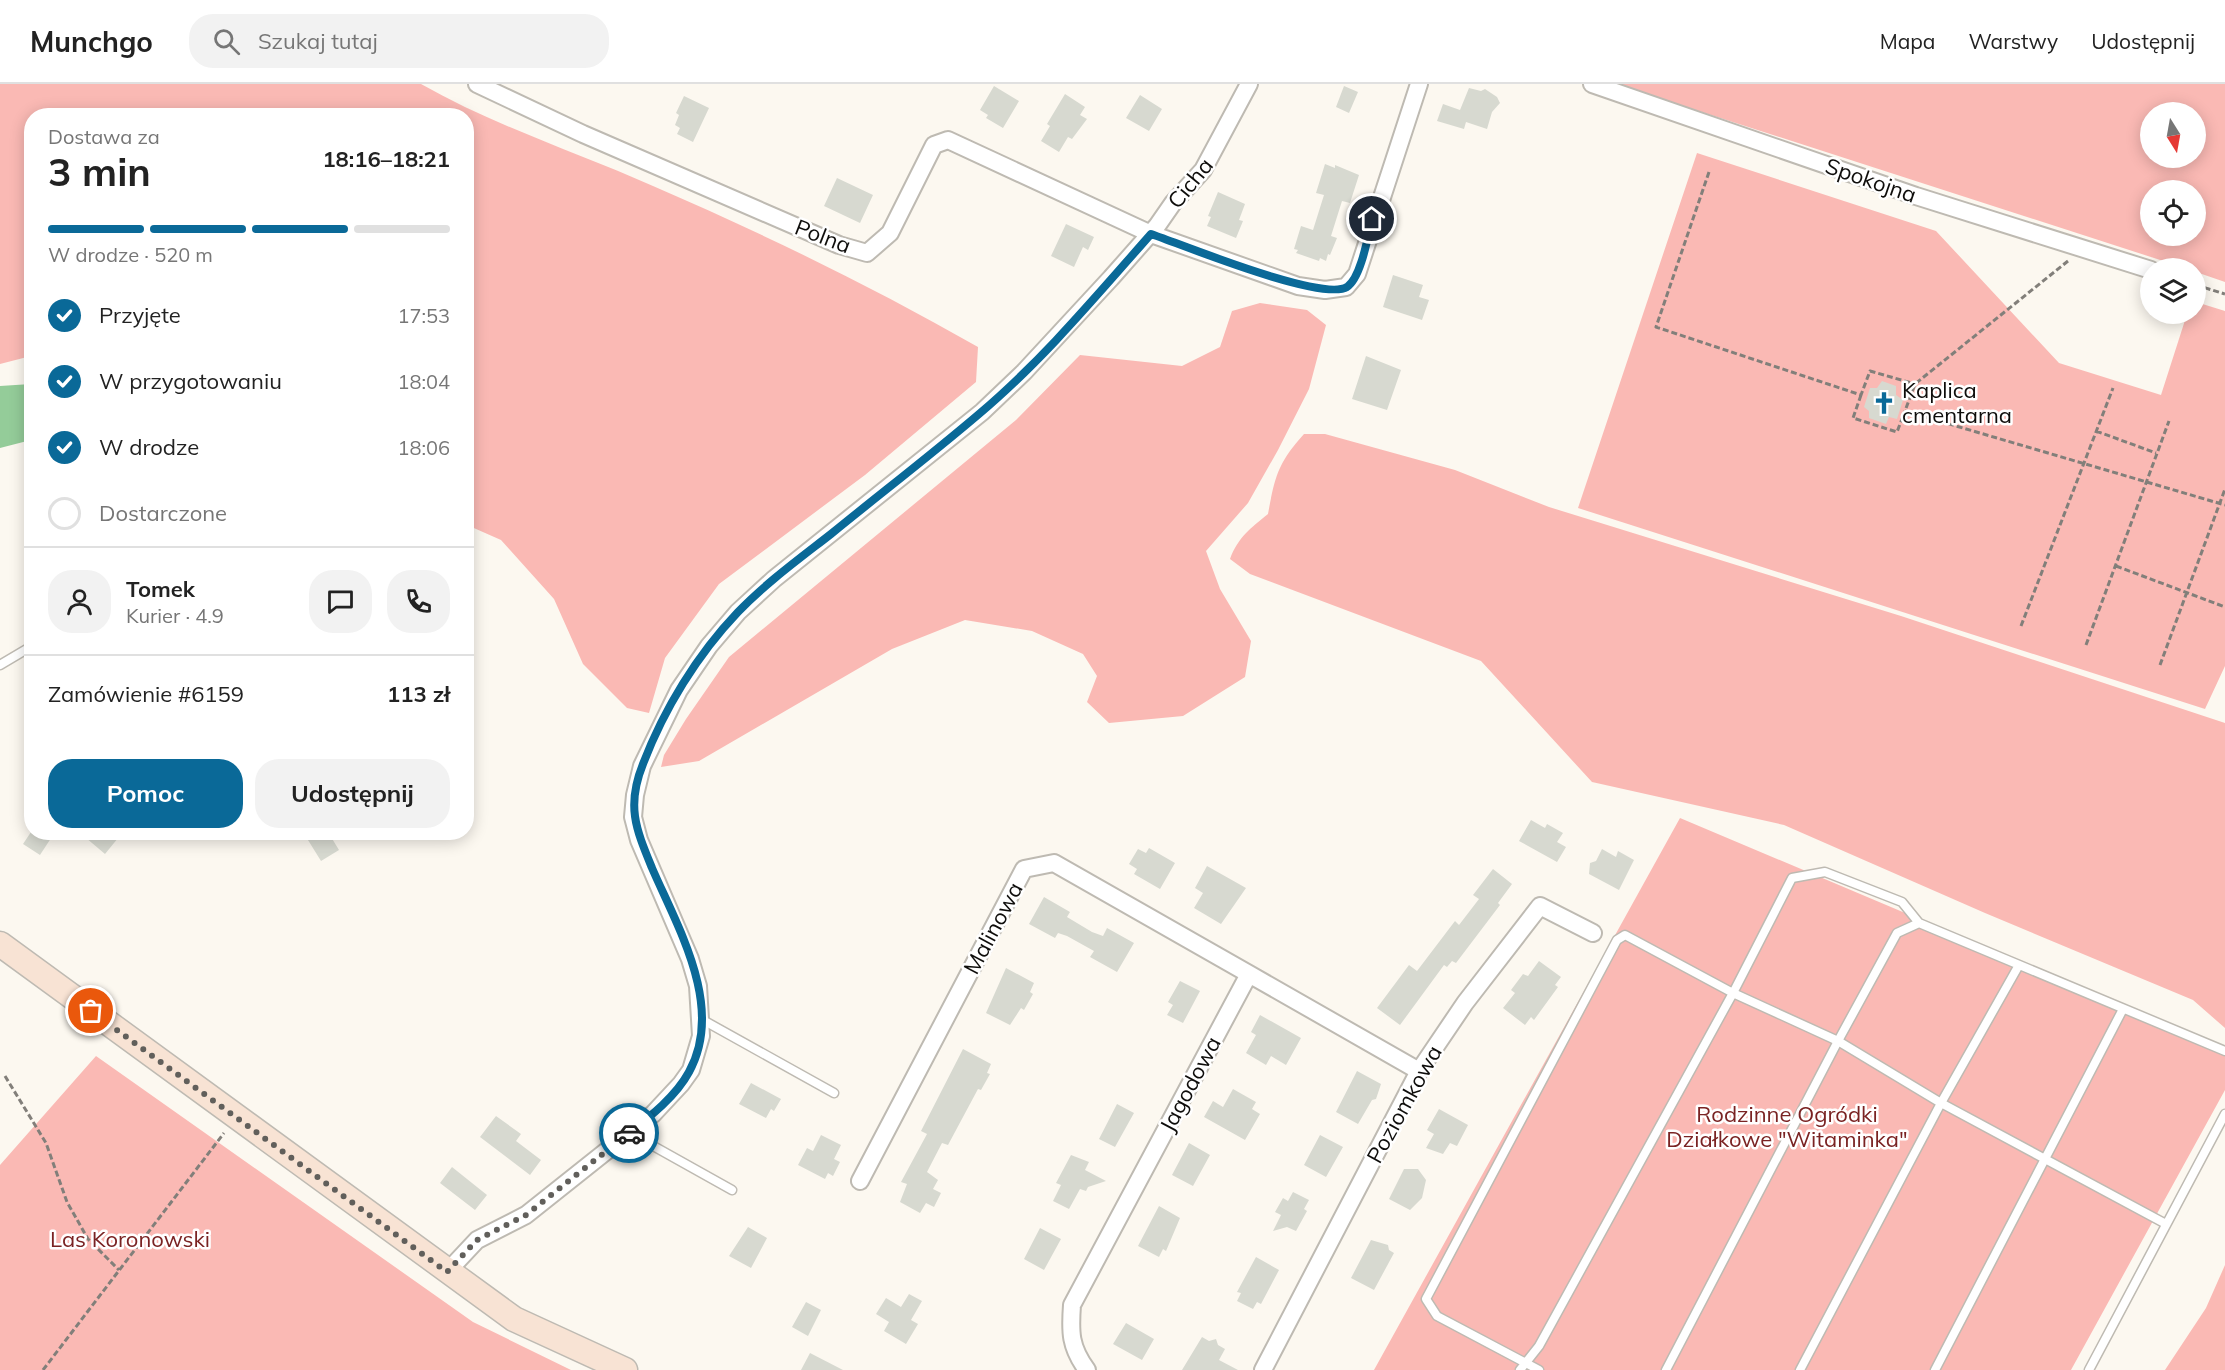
<!DOCTYPE html>
<html lang="pl">
<meta charset="utf-8">
<style>
body{margin:0;font-family:Mulish,sans-serif;background:#f2f2f2;color:#222;height:100vh;display:flex;flex-direction:column;font-size:22px;white-space:nowrap}
*{box-sizing:border-box;margin:0}
p{font-size:20px;color:#767676}
.icon{flex:none;width:33px;height:33px;fill:none;stroke:currentColor;stroke-width:2;stroke-linecap:round;stroke-linejoin:round}
.map{position:relative;flex:1;overflow:hidden}
.panel{position:absolute;left:24px;top:24px;width:450px;height:732px;display:flex;flex-direction:column;background:#fff;border-radius:24px;box-shadow:0 3px 15px #0003}
.panel>*{flex:none}
.needle{width:39px;rotate:169deg}
.buttons{position:absolute;left:2140px;top:18px;display:grid;gap:12px}
.buttons a{display:grid;place-items:center;width:66px;height:66px;border-radius:50%;background:#fff;box-shadow:0 3px 15px #0003;font-size:30px}
.pin{position:absolute;display:grid;place-items:center;width:51px;height:51px;color:#fff;margin:-26px;border:3px solid #fff;border-radius:50%;box-shadow:0 2px 6px #0007}
.courier{position:absolute;display:grid;place-items:center;width:60px;height:60px;margin:-30px;border:4px solid #0a6998;border-radius:50%;background:#fff;color:#222;box-shadow:0 2px 8px #0007}
.overview em{font-style:normal;font-weight:700}
.overview div{display:flex;flex-direction:column-reverse}
.overview{display:flex;align-items:center;justify-content:space-between;height:102px;padding:0 24px}
h1{font-size:39px;font-weight:700;line-height:45px}
.bar{display:grid;grid-template-columns:repeat(4,1fr);gap:9px 6px;align-content:center;height:72px;padding:0 24px}
.bar i{height:8px;border-radius:4px;background:#e0e0e0}
.bar .active{background:#0a6998}
.bar p{grid-column:span 4}
.line{display:flex;align-items:center;gap:15px;padding:0 24px;border-top:2px solid #e0e0e0}
.line div{flex:1}
.round{display:grid;place-items:center;flex:none;width:63px;height:63px;border-radius:24px;background:#f2f2f2}
ol{padding:0 24px;list-style:none}
li{display:flex;align-items:center;gap:18px;height:66px}
li p{margin-inline-start:auto}
li .icon{padding:6px;border-radius:50%;background:#0a6998;color:#fff;stroke-width:4}
li:last-child{color:#767676}
li i{width:33px;height:33px;border:3px solid #e0e0e0;border-radius:50%}
.primary-button{display:flex;gap:12px;margin-top:auto;padding:12px 24px}
.primary-button a{flex:1;height:69px;border-radius:24px;background:#0a6998;color:#fff;font-size:24px;font-weight:700;line-height:69px;text-align:center}
.primary-button a+a{background:#f2f2f2;color:#222}
header{display:flex;align-items:center;gap:36px;box-sizing:border-box;height:84px;padding:0 30px;background:#fff;border-bottom:2px solid #e0e0e0}
header strong{font-size:28px}
nav{display:flex;gap:33px;margin-inline-start:auto;font-size:21px}
.search{width:420px;height:54px;background:#f2f2f2;display:flex;align-items:center;gap:15px;box-sizing:border-box;padding:0 21px;border-radius:24px;color:#767676;font-size:22px}
.map>svg:first-child{display:block}
.green{fill:#fab9b4;fill-rule:evenodd}
.water{fill:#94cc99}
.building{fill:#d7d9d0}
.lines{fill:none;stroke-linecap:round;stroke-linejoin:round}
.lane-casing{stroke:#bebab2;stroke-width:11}
.street-casing{stroke:#bebab2;stroke-width:20}
.secondary-casing{stroke:#bebab2;stroke-width:27}
.path{stroke:#827f7a;stroke-width:3;stroke-dasharray:6 3;stroke-linecap:butt}
.lane{stroke:#fff;stroke-width:8}
.street{stroke:#fff;stroke-width:16}
.secondary{stroke:#f8e3d4;stroke-width:24}
.done{stroke:#615f5b;stroke-width:6;stroke-dasharray:0 10.8}
.route{stroke:#0a6998;stroke-width:8}
.labels{text-anchor:middle;stroke-width:5;stroke-linejoin:round;paint-order:stroke}
.street-label{font-size:22px;fill:#0e0d0b;stroke:#fff}
.poi-label{font-size:22px;fill:#0e0d0b;stroke:#fff;text-anchor:start}
.park-label{font-size:22px;fill:#7a2323;stroke:#fff}
</style>
<header>
<strong>Munchgo</strong>
<div class="search"><svg class="icon" aria-label="search" viewBox="0 0 24 24"><circle cx="10" cy="10" r="6"/><path d="M15 15l6 6"/></svg>Szukaj tutaj</div>
<nav><a>Mapa</a><a>Warstwy</a><a>Udostępnij</a></nav>
</header>
<div class="map">
<svg width="2225" height="1286" viewBox="0 0 2225 1286">
<rect width="100%" height="100%" fill="#fcf8f0"/>
<path class="green" d="M0,0H421C495,42 576,68 653,102C764,150 873,203 978,263L976,298L865,391L719,500L665,574L649,629L627,624L583,580L554,515L501,456L467,441L466,32H32L31,272L0,280Z
M1615,0H2225V198L2196,188V184H2185ZM2151,28H2196V74H2151ZM2151,106H2196V152H2151Z
M1697,69L1936,147L2059,279L2161,311L2187,230H2196V218L2225,227V582L2205,625L1578,424Z
M1260,219L1307,226L1326,241L1309,305L1278,366L1248,419L1206,467L1220,505L1251,557L1245,593L1183,632L1109,639L1087,618L1097,592L1083,570L1032,547L965,536L892,565L699,677L661,683L664,671L686,635L729,573L1016,336L1080,271L1182,282L1220,263L1232,227Z
M1304,350H1325L1455,386L1549,423L1901,532L2225,639V944L2193,916L1985,829L1784,741L1592,698L1481,577L1250,490L1230,475C1238,453 1251,444 1268,430C1275,392 1278,379 1304,350Z
M1680,734L2225,964V1006L2071,1286H1374Z
M96,972L473,1238L571,1286H0V1081Z
M2225,1181V1286H2165L2206,1224Z"/>
<path class="water" d="M31,300V356L0,364V302Z"/>
<path class="building" d="M994,2L1019,17L1003,44L986,34L988,31L980,26Z
M1344,2L1358,8L1349,29L1336,23Z
M1469,4L1481,7L1485,5L1497,13L1500,19L1492,28L1487,45L1466,38L1464,45L1437,37L1443,20L1460,26Z
M1065,10L1085,23L1080,31L1087,35L1072,55L1068,53L1059,68L1041,57L1050,42L1047,40Z
M1140,11L1162,25L1149,47L1126,34Z
M684,12L709,24L693,58L677,50L680,44L675,41L679,31L676,29Z
M1325,80L1335,84V81L1359,91L1350,119L1342,117L1331,152L1337,154L1330,171L1328,170L1326,177L1320,174L1319,177L1296,169L1298,166L1294,165L1301,142L1313,146L1324,111L1316,109Z
M837,94L873,111L860,139L824,122Z
M1218,108L1245,120L1239,136L1243,137L1236,154L1207,142L1211,133L1208,132Z
M1066,140L1094,153L1088,166L1083,163L1074,183L1051,172Z
M1393,191L1423,201L1419,213L1429,216L1422,236L1383,223Z
M1366,272L1401,286L1387,326L1352,315Z
M1882,297L1896,302V311L1903,316L1897,335L1889,333L1886,340L1869,334V327L1864,323L1870,304H1877Z
M1531,736L1545,744L1547,740L1563,749L1557,758L1566,763L1557,778L1519,757Z
M31,748H55L40,771L23,760Z
M79,748H123L105,770Z
M303,748H328L339,766L321,777Z
M1149,764L1175,779L1160,805L1134,790L1137,785L1129,780L1138,765L1146,769Z
M1602,765L1616,773L1618,767L1634,776L1619,806L1589,790L1590,779L1596,777Z
M1207,782L1246,804L1221,840L1194,824L1203,809L1195,804Z
M1493,785L1512,800L1498,819L1500,821L1456,879L1452,877L1447,883L1444,881L1400,941L1377,924L1409,881L1417,887L1455,837L1459,841L1479,815L1473,811Z
M1044,813L1070,828L1067,833L1092,848L1103,852L1107,844L1134,859L1117,888L1090,873L1094,867L1067,852L1058,849L1055,854L1029,840Z
M1539,877L1561,893L1555,901L1558,903L1534,936L1531,933L1525,941L1503,924L1515,909L1511,906L1523,890L1528,892Z
M1006,884L1034,899L1030,908L1033,910L1024,926L1021,924L1010,941L986,929Z
M1180,897L1200,907L1183,939L1167,931L1173,921L1168,918Z
M1260,931L1301,954L1286,981L1271,972L1266,981L1246,969L1256,951L1251,948Z
M963,965L991,980L987,989L990,990L981,1006L978,1005L948,1061L942,1059L927,1088L938,1096L933,1105L941,1109L934,1123L926,1119L920,1129L900,1118L907,1100L901,1098L927,1050L921,1047Z
M1357,987L1381,1000L1376,1015L1372,1016L1358,1040L1336,1028Z
M751,999L781,1015L774,1027L771,1025L766,1034L739,1020Z
M1233,1005L1256,1018L1252,1025L1260,1030L1245,1056L1204,1033L1213,1017L1223,1023Z
M1117,1020L1134,1029L1115,1063L1099,1055Z
M1439,1025L1468,1041L1457,1062L1450,1059L1443,1070L1426,1064L1434,1050L1427,1046Z
M496,1032L521,1050L516,1057L541,1076L530,1091L480,1053Z
M821,1051L841,1061L834,1075L840,1078L833,1092L828,1089L825,1095L798,1081L807,1064L813,1067Z
M1320,1051L1343,1063L1326,1093L1304,1081Z
M1189,1059L1210,1071L1193,1102L1172,1091Z
M1071,1071L1089,1078L1085,1086L1106,1097L1088,1103L1086,1107L1080,1105L1069,1125L1053,1117L1061,1101L1056,1099Z
M452,1083L487,1111L475,1126L440,1099Z
M1404,1085H1418L1426,1096L1422,1114L1410,1126L1389,1115Z
M1293,1108L1309,1116L1304,1125L1307,1127L1296,1147L1287,1143L1273,1147L1281,1131L1275,1128L1283,1114L1288,1117Z
M1159,1122L1180,1134L1166,1167L1163,1165L1159,1173L1138,1162Z
M748,1143L767,1154L751,1184L729,1172Z
M1040,1144L1061,1155L1044,1186L1024,1175Z
M1371,1156L1388,1161L1389,1166L1394,1169L1374,1206L1351,1194Z
M1256,1173L1279,1186L1261,1220L1257,1218L1253,1225L1237,1217L1241,1209L1237,1208Z
M909,1210L922,1217L911,1236L918,1240L906,1260L884,1247L889,1238L876,1230L886,1214L901,1223Z
M806,1218L821,1226L808,1252L792,1243Z
M1126,1239L1154,1255L1142,1276L1113,1260Z
M1202,1253L1209,1257L1216,1255L1218,1261L1225,1265L1219,1276L1238,1286H1182Z
M810,1269L843,1286H801Z"/>
<g class="lines">
<g class="lane-casing">
<path id="lane" d="M0,581L32,562
M701,935L834,1009
M630,1049L732,1106
M1520,1286L1539,1262L1733,909L1792,794L1825,788L1902,818L1919,839
M1539,1286L1437,1232L1426,1215L1617,856L1625,851L1733,909L1838,957L1941,1019L2166,1140
M1666,1286L1838,957L1897,849L1919,839L2225,967
M1800,1286L1941,1019L2019,881
M1935,1286L2123,925
M2089,1286L2225,1030"/>
</g>
<g class="street-casing">
<path id="street" d="M477,0L583,50L839,161L867,169L890,149L934,61L948,56L1151,150L1298,202L1325,206L1346,203L1357,190L1419,0
M1592,0L1916,112L2151,186
M860,1097L1024,785L1054,779L1249,890
M447,1188L477,1156L526,1131L653,1030L681,1000L691,986L701,952L698,902L690,875L639,756L633,733L635,711L642,682L679,606L709,562L738,528L774,495L982,328L1024,288L1111,194L1157,142L1173,119L1203,86L1249,0
M1087,1286C1070,1263 1070,1248 1072,1221L1249,890L1419,987
M1263,1286L1419,987L1465,919L1540,822L1593,849"/>
</g>
<g class="secondary-casing">
<path id="secondary" d="M0,860L514,1235L625,1286"/>
</g>
<path class="path" d="M1709,88L1656,243L1861,311L1870,287L1915,300
M2068,177L1915,300L1905,327L2225,421
M2196,201L2225,210
M1861,311L1853,334L1897,348L1905,327
M2096,347L2156,369
M2116,482L2225,523
M2021,542L2113,304
M2086,561L2169,337
M2160,581L2225,405
M5,992L46,1059L67,1118L88,1155L119,1186
M43,1286L224,1049"/>
<use href="#lane" class="lane"/>
<use href="#street" class="street"/>
<use href="#secondary" class="secondary"/>
</g>
<g class="lines">
<path class="done" d="M91,927L447,1188L477,1156L526,1131L629,1049"/>
<path class="route" d="M629,1049C651,1032 676,1012 689,988C725,923 678,844 652,784C636,745 626,722 643,680C664,625 697,571 738,528C766,499 799,475 831,450C880,410 931,371 979,330C1042,277 1097,211 1151,150C1183,161 1322,218 1347,203C1361,194 1368,152 1372,135"/>
</g>
<defs>
<g id="church-bare" transform="scale(1.8)"><path d="M-1.2-6h2.4v3.5h3.3v2.4h-3.3V6h-2.4V-.1h-3.3v-2.4h3.3Z" fill="#0a6998" stroke="#fff" stroke-width="2.5" paint-order="stroke"/></g>
</defs>
<g fill-rule="evenodd">
<use href="#church-bare" x="1884" y="319"/>
</g>
<g class="labels">
<g class="street-label">
<text transform="translate(1871 96) rotate(19)" y="8">Spokojna</text>
<text transform="translate(1190 99) rotate(-51)" y="8">Cicha</text>
<text transform="translate(823 152) rotate(21)" y="8">Polna</text>
<text transform="translate(993 844) rotate(-62)" y="8">Malinowa</text>
<text transform="translate(1190 1000) rotate(-62)" y="8">Jagodowa</text>
<text transform="translate(1404 1020) rotate(-61)" y="8">Poziomkowa</text>
</g>
<g class="poi-label">
<text x="1902" y="314">Kaplica<tspan x="1902" dy="25">cmentarna</tspan></text>
</g>
<g class="park-label">
<text x="1787" y="1038">Rodzinne Ogródki<tspan x="1787" dy="25">Działkowe "Witaminka"</tspan></text>
<text x="130" y="1163">Las Koronowski</text>
</g>
</g>
</svg>
<div class="buttons">
<a><svg class="needle" viewBox="-14 -14 28 28"><path d="M0-13l5 13h-10z" fill="#e53935"/><path d="M0 13l5-13h-10z" fill="#767676"/></svg></a>
<a><svg class="icon" aria-label="locate" viewBox="0 0 24 24"><circle cx="12" cy="12" r="6"/><path d="M12 2v4M12 18v4M2 12h4M18 12h4"/></svg></a>
<a><svg class="icon" aria-label="layers" viewBox="0 0 24 24"><path d="M12 4l9 5-9 5-9-5zM3 14l9 5 9-5"/></svg></a>
</div>
<div class="pin" style="left:91px;top:927px;background:#ea580c"><svg class="icon" aria-label="bag" viewBox="0 0 24 24"><path d="M5 8h14l-1 12H6zM9 8a3 3 0 0 1 6 0"/></svg></div>
<div class="pin" style="left:1372px;top:135px;background:#1f2937"><svg class="icon" aria-label="home" viewBox="0 0 24 24"><path d="M3 11l9-7 9 7M6 9v11h12V9"/></svg></div>
<div class="courier" style="left:629px;top:1049px"><svg class="icon" aria-label="car" viewBox="0 0 24 24"><path d="M5 17H2v-5l4-1 3-4h7l3 4 3 1v5h-3M9 17h6M6 11h13"/><circle cx="7" cy="17" r="2"/><circle cx="17" cy="17" r="2"/></svg></div>
<section class="panel">
<div class="overview"><div><h1>3 min</h1><p>Dostawa za</p></div><em>18:16–18:21</em></div>
<div class="bar"><i class="active"></i><i class="active"></i><i class="active"></i><i></i><p>W drodze · 520 m</p></div>
<ol>
<li><svg class="icon" aria-label="check" viewBox="0 0 24 24"><path d="M5 12l5 5 9-10"/></svg>Przyjęte<p>17:53</p></li>
<li><svg class="icon" aria-label="check" viewBox="0 0 24 24"><path d="M5 12l5 5 9-10"/></svg>W przygotowaniu<p>18:04</p></li>
<li><svg class="icon" aria-label="check" viewBox="0 0 24 24"><path d="M5 12l5 5 9-10"/></svg>W drodze<p>18:06</p></li>
<li><i></i>Dostarczone</li>
</ol>
<div class="line" style="height:108px"><a class="round"><svg class="icon" aria-label="person" viewBox="0 0 24 24"><circle cx="12" cy="8" r="4"/><path d="M4 21q1-7 8-7t8 7"/></svg></a><div><b>Tomek</b><p>Kurier · 4.9</p></div><a class="round"><svg class="icon" aria-label="chat" viewBox="0 0 24 24"><path d="M4 5h16v11H9l-5 4z"/></svg></a><a class="round"><svg class="icon" aria-label="phone" viewBox="0 0 24 24"><path d="M5 4h4l2 5-3 2q2 4 5 5l2-3 5 2v4C11 20 4 13 5 4z"/></svg></a></div>
<div class="line" style="height:78px"><div>Zamówienie #6159</div><b>113 zł</b></div>
<div class="primary-button"><a>Pomoc</a><a>Udostępnij</a></div>
</section>
</div>
